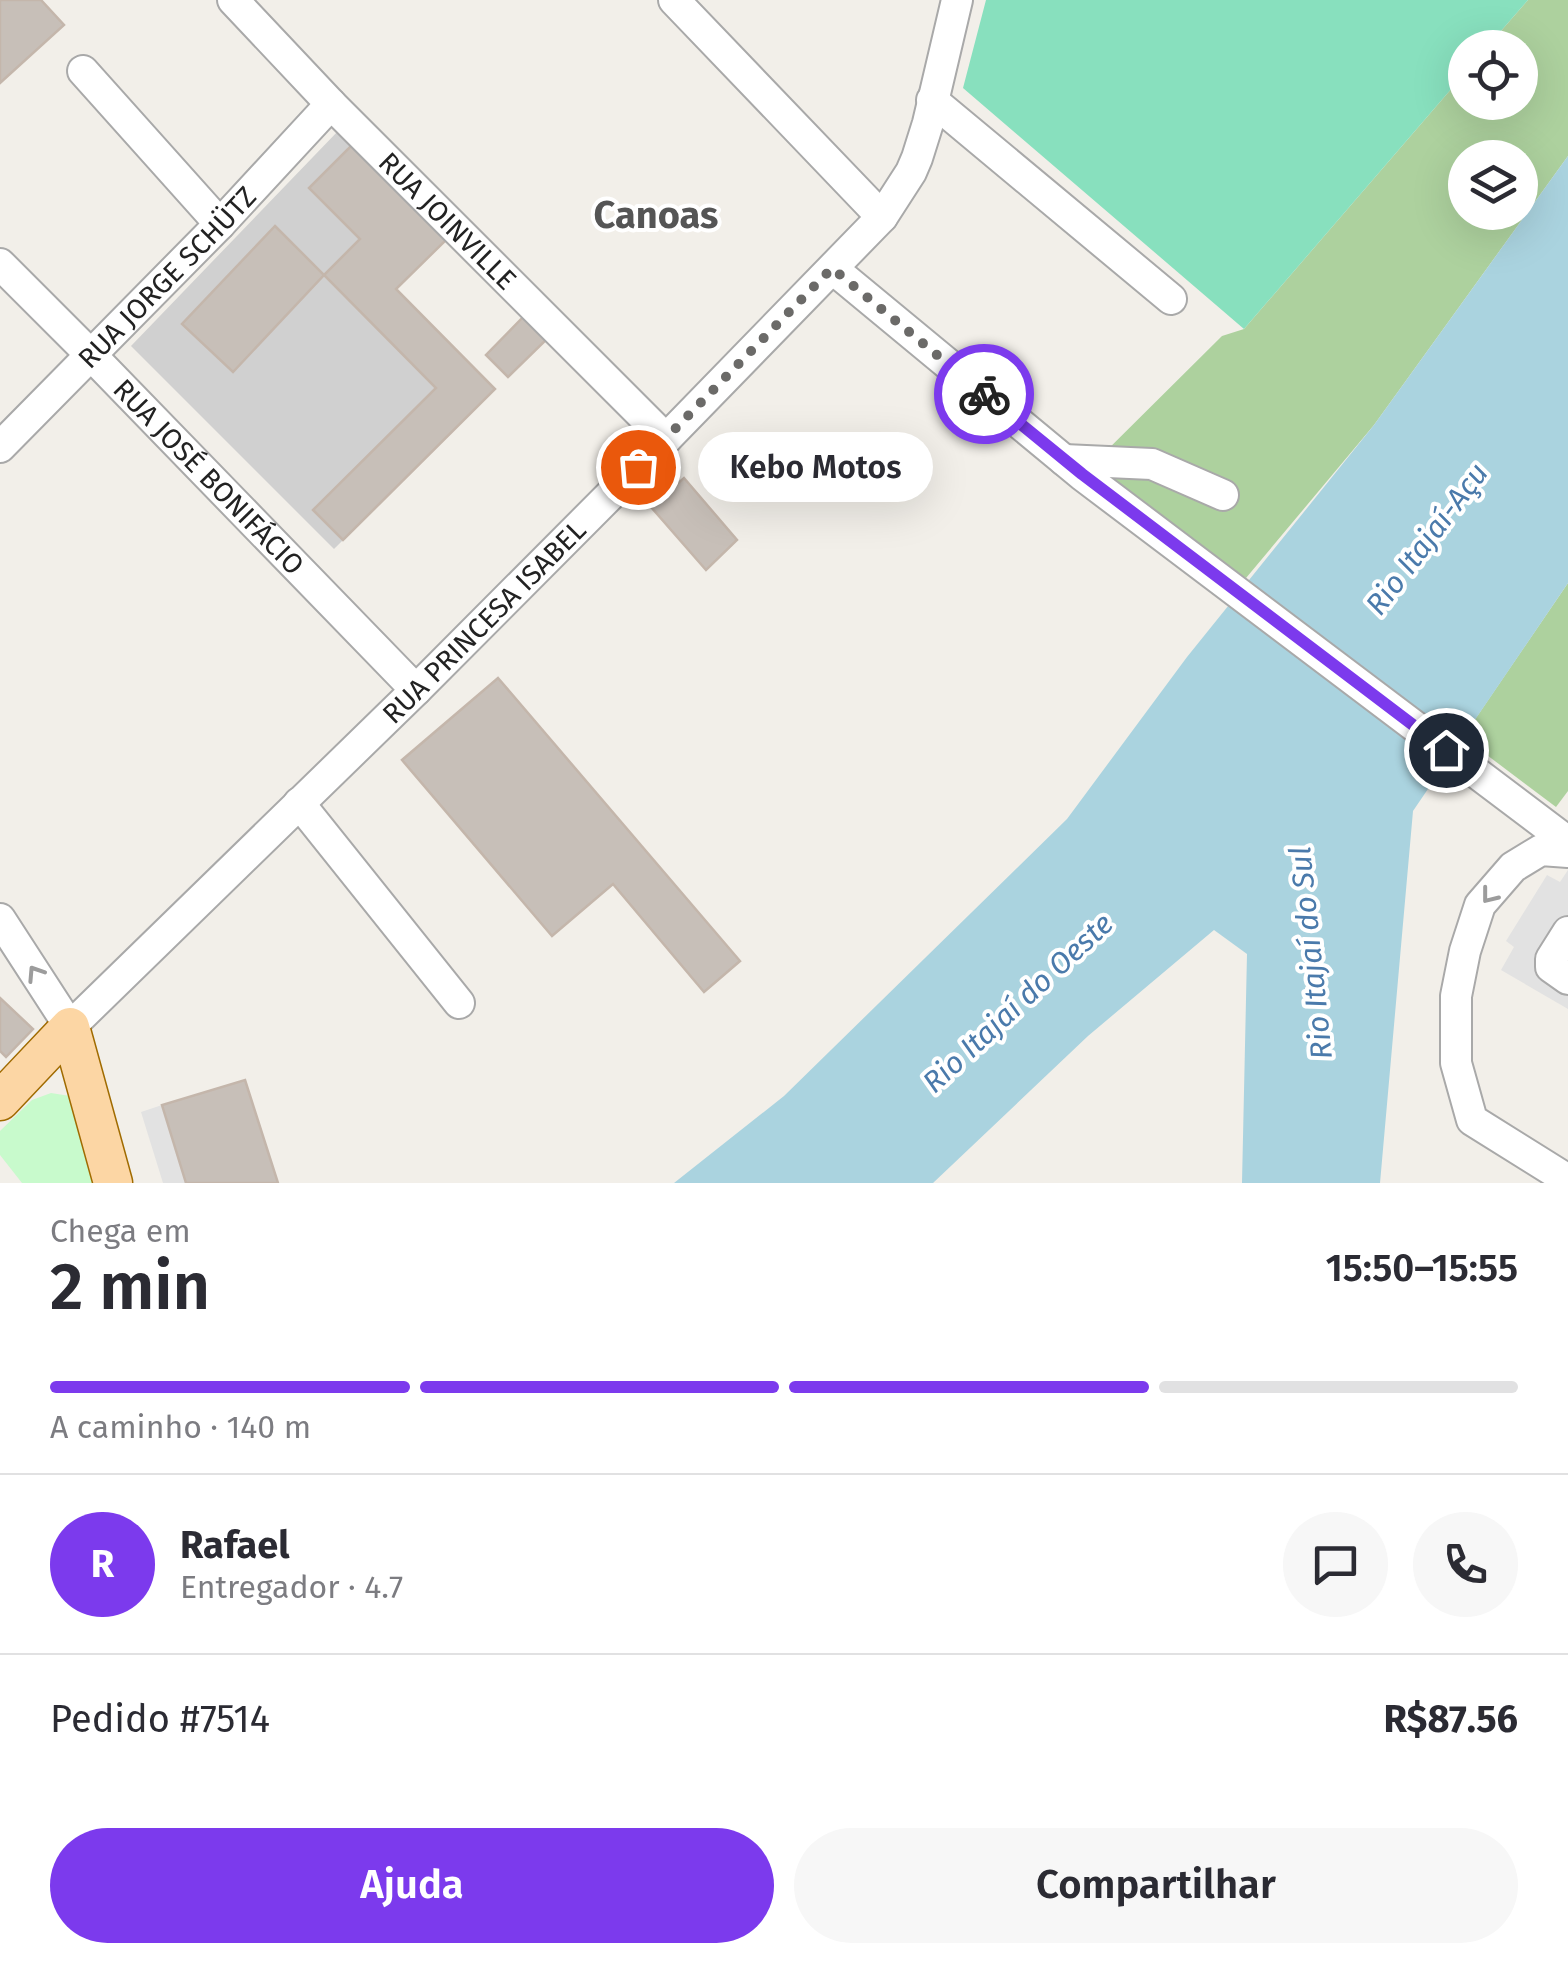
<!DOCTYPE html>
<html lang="pt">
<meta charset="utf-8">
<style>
body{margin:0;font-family:"Fira Sans",sans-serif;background:#f7f7f7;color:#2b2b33;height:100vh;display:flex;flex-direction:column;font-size:38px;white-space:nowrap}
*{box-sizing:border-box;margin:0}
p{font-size:32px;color:#7c7c81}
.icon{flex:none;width:55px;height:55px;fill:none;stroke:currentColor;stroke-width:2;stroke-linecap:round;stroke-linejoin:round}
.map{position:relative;height:1183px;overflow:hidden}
.drawer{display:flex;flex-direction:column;background:#fff;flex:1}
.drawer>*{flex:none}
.buttons{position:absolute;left:1448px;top:30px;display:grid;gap:20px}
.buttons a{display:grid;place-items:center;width:90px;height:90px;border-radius:50%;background:#fff;box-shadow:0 10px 40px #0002;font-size:50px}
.pin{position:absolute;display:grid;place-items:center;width:85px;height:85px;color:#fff;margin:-42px;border:5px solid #fff;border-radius:50%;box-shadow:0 2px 10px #0007}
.courier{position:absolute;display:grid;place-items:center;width:100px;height:100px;margin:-50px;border:8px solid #7c3aed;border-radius:50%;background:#fff;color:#222;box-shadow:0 2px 12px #0007}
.bubble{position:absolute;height:70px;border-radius:35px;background:#fff;box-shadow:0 10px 40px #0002;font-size:32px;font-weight:600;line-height:70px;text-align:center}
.headline em{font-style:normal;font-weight:600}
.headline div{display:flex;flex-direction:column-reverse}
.headline{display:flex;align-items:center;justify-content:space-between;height:170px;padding:0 50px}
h1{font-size:65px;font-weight:600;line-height:75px}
.bar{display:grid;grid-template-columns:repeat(4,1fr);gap:15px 10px;align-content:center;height:120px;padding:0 50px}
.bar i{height:12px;border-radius:8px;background:#e1e1e2}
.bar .active{background:#7c3aed}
.bar p{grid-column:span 4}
.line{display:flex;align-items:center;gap:25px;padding:0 50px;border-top:2px solid #e1e1e2}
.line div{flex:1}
.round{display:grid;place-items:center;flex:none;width:105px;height:105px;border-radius:52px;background:#f7f7f7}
.cta{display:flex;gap:20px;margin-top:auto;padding:20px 50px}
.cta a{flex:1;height:115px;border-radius:60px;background:#7c3aed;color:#fff;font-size:40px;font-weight:600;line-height:115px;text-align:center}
.cta a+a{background:#f7f7f7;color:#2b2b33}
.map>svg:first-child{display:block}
.religious{fill:#d0d0d0}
.forest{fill:#add19e;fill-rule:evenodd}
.park{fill:#c8facc}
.pitch{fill:#88e0be}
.parking{fill:#e2e2e2}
.water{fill:#aad3df}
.building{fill:#c7bfb8;stroke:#c4b6ab;stroke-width:2.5}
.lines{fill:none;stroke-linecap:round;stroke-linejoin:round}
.minor-casing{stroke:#a9a9a9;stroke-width:34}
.major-casing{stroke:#a06b00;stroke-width:41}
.minor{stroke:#fff;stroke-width:30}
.major{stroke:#fcd6a4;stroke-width:38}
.oneway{stroke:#9c9c9c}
.done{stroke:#6b6a68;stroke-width:10;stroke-dasharray:0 18}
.route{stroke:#7c3aed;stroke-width:12}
.labels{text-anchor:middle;stroke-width:8;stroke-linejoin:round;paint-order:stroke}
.street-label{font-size:28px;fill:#222;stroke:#fff}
.water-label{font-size:30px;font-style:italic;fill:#4a7aab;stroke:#fff}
.district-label{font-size:38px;font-weight:bold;fill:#555;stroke:#fff}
</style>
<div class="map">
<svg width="1568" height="1183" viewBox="0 0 1568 1183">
<rect width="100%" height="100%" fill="#f2efe9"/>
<path class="religious" d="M339,130L447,239L396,289L495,389L334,549L131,346Z"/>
<path class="forest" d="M1528,0H1568V156L1374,425L1246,578L1082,475L1222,336L1244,329L1465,73V102H1520V48L1487,47ZM1465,158H1520V212H1465Z
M1568,583V791L1556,807L1463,737Z"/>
<path class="park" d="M51,1093L70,1096L98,1183H22L0,1155V1131L32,1100Z"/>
<path class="pitch" d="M986,0H1528L1487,47L1465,48V73L1244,329L963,88Z"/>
<path class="parking" d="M1568,870V1009L1501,970L1514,947L1506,941L1547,875L1560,882Z
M162,1105L186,1183H163L141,1112Z"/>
<path class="water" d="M1568,156V583L1413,811L1380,1183H1242L1247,954L1214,930L1088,1036L933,1183H674L784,1096L1067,819L1187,657L1374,425Z"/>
<path class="building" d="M0,0H41L64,25L0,83Z
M353,144L447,239L396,289L495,389L343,540L313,510L436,388L324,275L360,239L309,188Z
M275,226L324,275L233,372L182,324Z
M528,312L551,335L508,377L486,355Z
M684,478L737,540L706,570L651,507Z
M498,678L740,961L704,992L613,884L552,936L402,760Z
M0,998L33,1029L6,1057L0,1051Z
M245,1080L278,1183H186L162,1105Z"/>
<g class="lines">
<g class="minor-casing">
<g id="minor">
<path id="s1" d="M233,0L331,104L666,439"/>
<path d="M674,0L882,217"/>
<path d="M83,71L220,224"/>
<path d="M932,100L1171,299"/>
<path id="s2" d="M0,264L90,354L416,690"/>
<path d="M833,269L1082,475L1568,842"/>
<path id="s3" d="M0,447L220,224L331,104"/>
<path d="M1064,460L1152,464L1223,495"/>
<path d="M299,803L459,1003"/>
<path d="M1568,852L1541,850L1513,867L1480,905L1465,951L1456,996V1063L1472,1120L1568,1180"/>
<path id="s4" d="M0,919L70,1027L416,690L666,439L882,217L911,172L917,158L928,123L957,0"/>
<path d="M1568,932L1551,959V967L1568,979"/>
</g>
</g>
<g class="major-casing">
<path id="major" d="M70,1027L113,1183
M0,1101L70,1027"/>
</g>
<use href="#minor" class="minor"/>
<use href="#major" class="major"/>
</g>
<defs><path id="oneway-chevron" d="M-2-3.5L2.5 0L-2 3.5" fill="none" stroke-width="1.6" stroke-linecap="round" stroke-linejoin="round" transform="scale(2.5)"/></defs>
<g class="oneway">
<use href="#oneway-chevron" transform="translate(1489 896) rotate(128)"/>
<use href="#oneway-chevron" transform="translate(35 973) rotate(-123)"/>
</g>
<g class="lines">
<path class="done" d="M638,467L832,268L984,394"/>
<path class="route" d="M984,394L1082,474L1446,750"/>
</g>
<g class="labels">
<g class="street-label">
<text dy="10" stroke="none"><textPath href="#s1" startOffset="308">RUA JOINVILLE</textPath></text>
<text dy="10" stroke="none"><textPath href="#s3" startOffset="238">RUA JORGE SCHÜTZ</textPath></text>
<text dy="10" stroke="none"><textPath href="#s2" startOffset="298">RUA JOSÉ BONIFÁCIO</textPath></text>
<text dy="10" stroke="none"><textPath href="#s4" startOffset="708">RUA PRINCESA ISABEL</textPath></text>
</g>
<g class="water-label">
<text transform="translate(1427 539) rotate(-53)" y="10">Rio Itajaí-Açu</text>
<text transform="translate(1311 953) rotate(-96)" y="10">Rio Itajaí do Sul</text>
<text transform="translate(1018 1003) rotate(-43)" y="10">Rio Itajaí do Oeste</text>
</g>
<g class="district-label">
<text x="656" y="228">Canoas</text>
</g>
</g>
</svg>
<div class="buttons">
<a><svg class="icon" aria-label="locate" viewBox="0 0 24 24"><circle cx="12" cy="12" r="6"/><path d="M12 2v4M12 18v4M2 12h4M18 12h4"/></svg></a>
<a><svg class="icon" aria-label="layers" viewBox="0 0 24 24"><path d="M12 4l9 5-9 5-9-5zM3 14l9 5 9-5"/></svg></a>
</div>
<div class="pin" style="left:638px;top:467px;background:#ea580c"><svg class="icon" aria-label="bag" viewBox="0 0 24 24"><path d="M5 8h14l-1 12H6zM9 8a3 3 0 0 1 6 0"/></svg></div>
<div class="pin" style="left:1446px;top:750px;background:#1f2937"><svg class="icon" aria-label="home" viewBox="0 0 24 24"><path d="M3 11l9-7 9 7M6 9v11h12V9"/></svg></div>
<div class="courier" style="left:984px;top:394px"><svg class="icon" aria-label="bike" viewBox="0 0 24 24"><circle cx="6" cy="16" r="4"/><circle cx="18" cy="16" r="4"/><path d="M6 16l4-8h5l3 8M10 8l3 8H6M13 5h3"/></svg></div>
<div class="bubble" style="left:698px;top:432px;width:235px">Kebo Motos</div>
</div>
<section class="drawer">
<div class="headline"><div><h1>2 min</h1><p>Chega em</p></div><em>15:50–15:55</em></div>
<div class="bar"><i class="active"></i><i class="active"></i><i class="active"></i><i></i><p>A caminho · 140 m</p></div>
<div class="line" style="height:180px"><b class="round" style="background:#7c3aed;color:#fff">R</b><div><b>Rafael</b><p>Entregador · 4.7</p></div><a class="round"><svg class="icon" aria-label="chat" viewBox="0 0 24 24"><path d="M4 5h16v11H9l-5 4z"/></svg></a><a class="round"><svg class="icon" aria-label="phone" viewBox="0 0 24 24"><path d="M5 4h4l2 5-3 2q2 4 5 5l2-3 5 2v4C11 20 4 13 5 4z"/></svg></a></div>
<div class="line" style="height:130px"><div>Pedido #7514</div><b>R$87.56</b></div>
<div class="cta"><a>Ajuda</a><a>Compartilhar</a></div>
</section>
